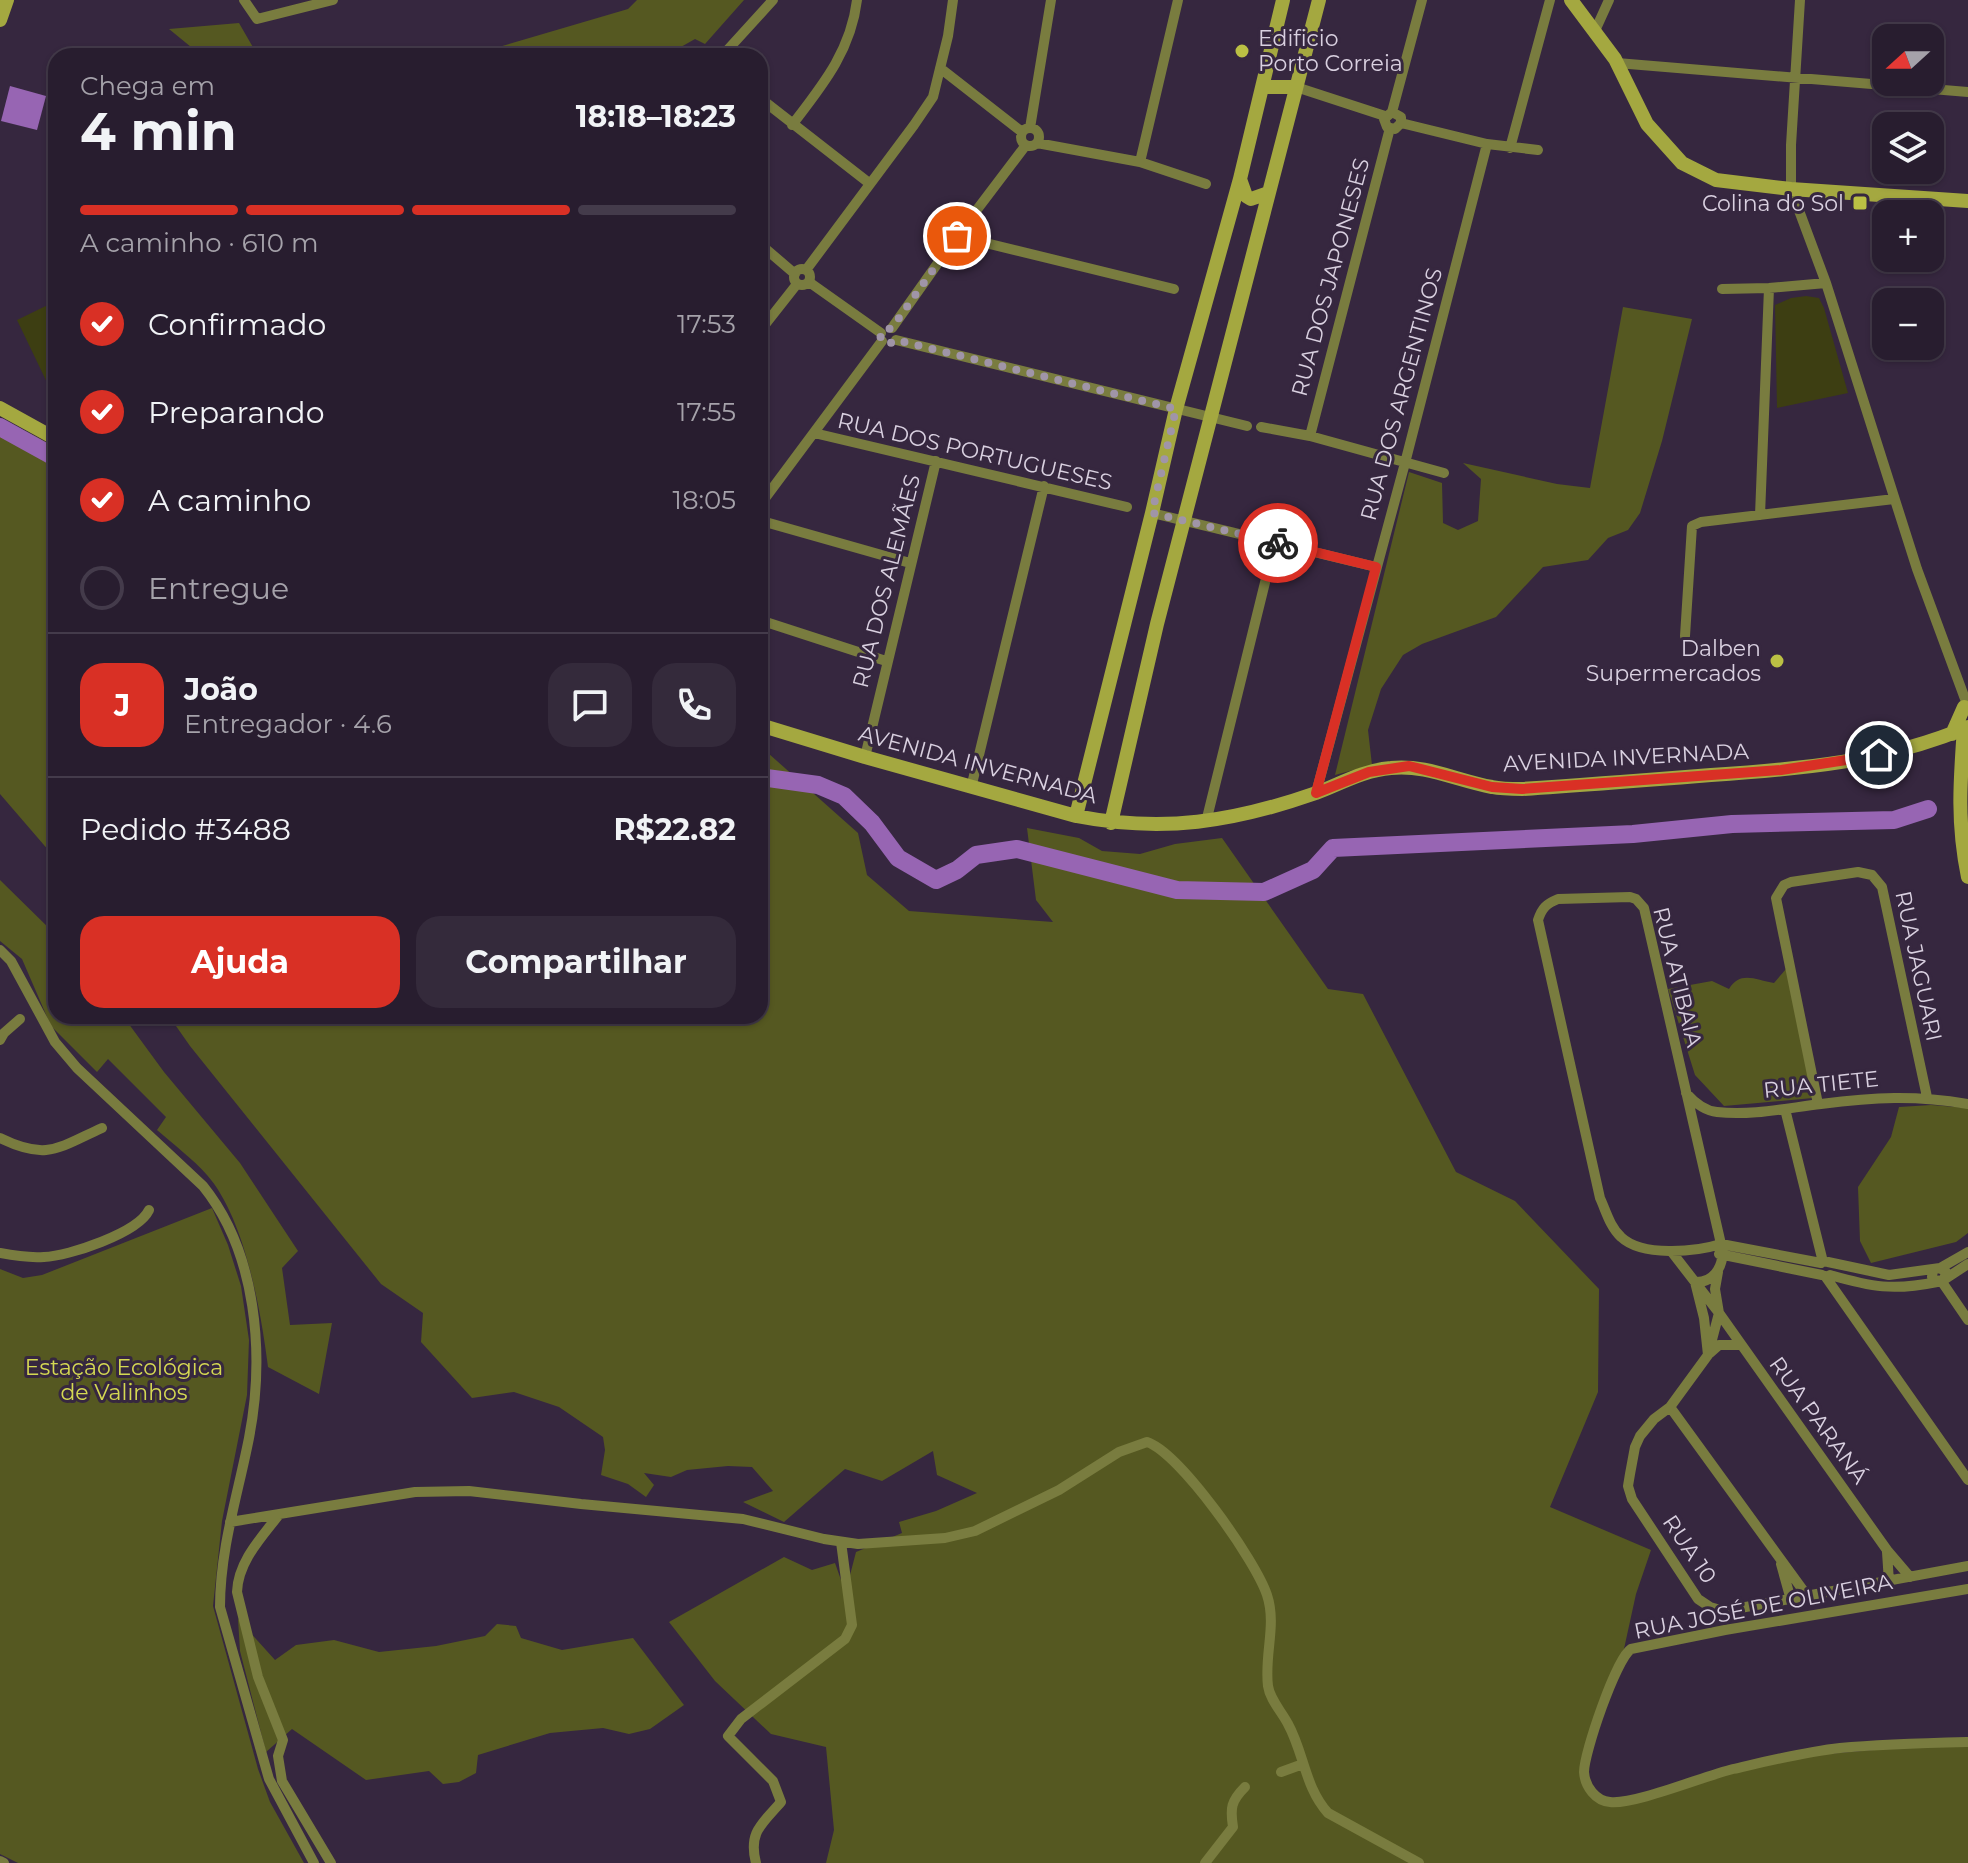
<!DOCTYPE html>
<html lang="pt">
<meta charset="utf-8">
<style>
body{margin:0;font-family:Montserrat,sans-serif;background:#342a3b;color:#f1f3f6;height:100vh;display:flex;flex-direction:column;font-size:30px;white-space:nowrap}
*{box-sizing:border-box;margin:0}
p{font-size:26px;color:#a5a2aa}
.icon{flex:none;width:44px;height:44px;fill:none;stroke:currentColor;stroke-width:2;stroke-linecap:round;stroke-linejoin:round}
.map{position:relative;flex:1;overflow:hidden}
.drawer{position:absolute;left:48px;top:48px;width:720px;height:976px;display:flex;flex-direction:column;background:#281d2f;border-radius:24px;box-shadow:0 2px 6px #0004,0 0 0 2px #443b4b}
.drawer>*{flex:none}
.needle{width:52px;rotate:249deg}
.fabs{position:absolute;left:1872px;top:24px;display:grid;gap:16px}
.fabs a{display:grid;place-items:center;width:72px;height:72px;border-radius:16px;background:#281d2f;box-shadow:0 2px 6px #0004,0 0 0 2px #443b4b;font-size:40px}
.pin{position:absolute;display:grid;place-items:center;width:68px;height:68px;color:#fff;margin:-34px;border:4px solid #fff;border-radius:50%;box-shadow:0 2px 8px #0007}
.courier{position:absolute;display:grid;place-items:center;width:80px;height:80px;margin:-40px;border:6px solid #d93025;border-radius:50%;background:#fff;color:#222;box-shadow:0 2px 10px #0007}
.head em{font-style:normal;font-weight:700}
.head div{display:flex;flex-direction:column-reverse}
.head{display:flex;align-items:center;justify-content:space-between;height:136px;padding:0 32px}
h1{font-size:52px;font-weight:700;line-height:60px}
.bar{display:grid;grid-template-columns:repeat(4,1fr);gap:12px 8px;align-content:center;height:96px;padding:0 32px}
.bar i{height:10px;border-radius:6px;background:#443b4b}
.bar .current{background:#d93025}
.bar p{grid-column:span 4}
.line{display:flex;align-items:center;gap:20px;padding:0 32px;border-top:2px solid #443b4b}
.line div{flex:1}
.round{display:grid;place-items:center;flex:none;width:84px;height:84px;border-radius:24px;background:#342a3b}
ol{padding:0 32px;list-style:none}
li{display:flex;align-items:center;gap:24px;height:88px}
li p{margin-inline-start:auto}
li .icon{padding:8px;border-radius:50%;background:#d93025;color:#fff;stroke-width:4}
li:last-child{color:#a5a2aa}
li i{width:44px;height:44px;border:4px solid #443b4b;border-radius:50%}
.button{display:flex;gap:16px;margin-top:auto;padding:16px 32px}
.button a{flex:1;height:92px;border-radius:24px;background:#d93025;color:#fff;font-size:32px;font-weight:700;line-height:92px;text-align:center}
.button a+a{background:#342a3b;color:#f1f3f6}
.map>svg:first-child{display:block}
.green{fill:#3d3e12}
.forest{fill:#555821}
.water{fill:#9765b3}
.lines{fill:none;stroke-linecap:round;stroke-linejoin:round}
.river{stroke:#9765b3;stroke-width:18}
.street{stroke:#797c3f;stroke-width:10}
.secondary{stroke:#a4a840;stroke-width:14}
.done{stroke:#a095a8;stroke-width:8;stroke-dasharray:0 14.4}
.route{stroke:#d93025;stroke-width:10}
.poi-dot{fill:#bbc044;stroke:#36273f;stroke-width:3}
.labels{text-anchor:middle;stroke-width:6;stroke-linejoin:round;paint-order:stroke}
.poi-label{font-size:22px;fill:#d9d0e0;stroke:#36273f;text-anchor:end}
.street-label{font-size:22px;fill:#d9d0e0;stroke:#36273f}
.park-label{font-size:22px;fill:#d5d952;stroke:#36273f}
</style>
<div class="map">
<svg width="1968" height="1863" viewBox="0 0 1968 1863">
<rect width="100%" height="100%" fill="#36273f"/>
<path class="green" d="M1806,296L1819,298L1824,308L1848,393L1777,408L1775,305L1791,298Z
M56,301V393L53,395L17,320Z"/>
<path class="forest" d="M637,0H744L705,44L695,39L665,56H468L628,9Z
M239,23L258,56H202L169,29Z
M1623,307L1692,319L1662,441L1640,513L1628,530L1608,538L1588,560L1543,567L1496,617L1422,644L1403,655L1381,689L1368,730L1372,765L1335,775L1409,472L1442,483L1443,523L1458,530L1478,521L1481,479L1463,463L1557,484L1590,488Z
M0,418L56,447V859L0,794Z
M768,753L858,833L867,875L909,911L1053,922L1036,900L1027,828L1079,838L1102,851L1140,854L1175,844L1222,838L1328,989L1363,994L1456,1172L1515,1201L1599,1289L1598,1392L1550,1507L1651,1550L1636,1594L1622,1658L1584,1772L1588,1787L1611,1802L1792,1757L1968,1742V1863H826L834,1830L826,1747L771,1734L715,1681L669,1622L784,1557L812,1570L835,1563L841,1580L849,1579L856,1552L902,1533L899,1522L936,1511L977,1493L937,1475L933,1451L882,1481L845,1469L784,1522L743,1502L773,1491L752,1467L728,1466L687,1470L671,1477L644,1473L654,1485L646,1497L628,1484L601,1475L605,1450L603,1437L559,1407L514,1392L472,1398L421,1342L423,1313L381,1284L190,1046L169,1016H760V754Z
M0,880L56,935V1016H123L164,1072L240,1163L298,1251L282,1268L290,1325L332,1323L319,1394L268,1367C261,1312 245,1218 207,1175C193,1159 174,1145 157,1130L166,1117L108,1059L97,1072L51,1026L22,959L0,941Z
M1786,969L1813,1098L1724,1106L1695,1075L1668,989L1712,981L1729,989C1740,970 1756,980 1774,983Z
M1931,1105L1968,1108V1233L1956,1242L1871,1263L1860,1241L1858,1187L1891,1137L1899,1107Z
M212,1208L228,1245L241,1286L249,1340L247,1395L222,1521L213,1606L258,1769L270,1802L304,1863H18L0,1854V1269L23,1278L42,1275Z
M238,1619L275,1660L296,1645L334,1640L379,1652L436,1646L485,1636L497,1624L516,1626L521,1638L562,1650L633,1638L684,1705L650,1729L629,1734L603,1728L550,1733L478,1755L476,1773L459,1782L443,1784L429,1771L366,1780L292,1729L266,1752L240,1651Z"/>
<path class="water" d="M10,86L46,96L37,130L1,121Z"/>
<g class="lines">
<path class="river" d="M0,427L56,458
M760,777L818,785L844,796L872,823L898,858L936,880L957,870L976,855L1017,849L1177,890L1264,892L1313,870L1333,848L1633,834L1732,824L1894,820L1928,809"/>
<path class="street" d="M244,0L257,19L333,0
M1800,0L1791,145V189L1826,283L1917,569L1968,707
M1594,33L1609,0
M722,56L773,0
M1617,63L1968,92
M940,68L1022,132
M1296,87L1385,116
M760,98L869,183
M1392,112L1401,117V123L1395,129L1387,127L1384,119L1392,112L1422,0
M1401,123L1487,144L1538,150
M792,125C822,86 851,51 857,0
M1021 137a9 9 0 1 1 18 0a9 9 0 1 1-18 0Z
M1030,128L1051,0
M1037,143L1140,162L1206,184
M1510,148L1550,0
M1140,162L1178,0
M957,236L1174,289
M760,244L795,274
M794 277a8 8 0 1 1 16 0a8 8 0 1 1-16 0Z
M806,270L914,125L933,97L948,36L953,0
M809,282L881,333
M1722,289L1769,288L1826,283
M892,328L957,236L1026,145
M760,331L797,284
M896,340L1247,426
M1261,427L1310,436L1444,473
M814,433L1127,507
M1310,436L1390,128
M760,505L882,341
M1152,513L1376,567
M1760,515L1769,288
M762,521L910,563
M760,620L886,661
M1685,636L1692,526L1701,522L1894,499
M865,757L936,461
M971,788L1044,486
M1316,793L1405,463L1487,144
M1206,822L1275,542
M0,950L11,961L55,1042L77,1068L203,1186C257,1253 265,1355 249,1438C238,1494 220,1549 220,1607L269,1779L314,1863
M0,1040L4,1033L20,1019
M1686,1093C1694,1102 1705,1111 1717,1112C1751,1116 1787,1108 1821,1104C1874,1097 1915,1095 1968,1104
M1818,1104L1776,898L1784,885L1791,882L1858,872L1872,875L1882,887L1927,1097
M1785,1109L1823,1262
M0,1138C47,1161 58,1148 102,1128
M1671,1251L1719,1313L1887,1550L1910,1577
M0,1253C15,1256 29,1258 44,1257C69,1256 138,1233 149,1210
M1719,1254L1822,1275
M1828,1262L1889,1275L1940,1268L1946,1272L1944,1280L1935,1281L1932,1277L1933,1270
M1940,1268L1968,1252
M1718,1272L1715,1289L1719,1313L1708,1355L1670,1407L1654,1419L1640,1436L1635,1447L1630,1474L1628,1486L1632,1499L1698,1599L1710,1607L1724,1611L1968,1566
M1830,1275C1872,1287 1893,1291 1937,1282
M1825,1276L1968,1480
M1945,1279L1968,1264
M1942,1282L1968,1320
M1710,1353L1719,1345H1740
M1708,1355L1704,1318L1695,1282C1716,1283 1726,1262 1721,1244L1644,908L1636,899L1630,897L1558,899C1546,904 1542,908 1538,920L1600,1198C1606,1211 1610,1227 1621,1237C1642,1257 1695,1252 1721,1244L1821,1263
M1670,1407L1808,1597
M278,1516C261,1538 238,1562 237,1592L258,1677L283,1740L278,1756L282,1781L331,1863
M230,1522L415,1492L469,1491L581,1504L743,1519L824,1539L858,1544L945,1538L975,1531L1059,1490L1119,1452L1147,1442C1180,1453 1256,1561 1267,1595C1277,1625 1264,1655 1268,1686C1270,1700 1282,1712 1288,1724C1304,1753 1305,1788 1328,1813L1419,1863
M1887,1552L1889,1582
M1781,1564L1791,1600
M1968,1589L1725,1630L1631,1649C1616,1659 1584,1753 1584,1772C1585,1787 1596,1801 1610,1802C1634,1805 1704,1776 1733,1769C1768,1761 1804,1752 1840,1748C1883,1744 1926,1743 1968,1742
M1281,1772L1303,1764
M0,1861L4,1863
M756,1863C748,1832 762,1824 781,1802L773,1781L728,1736L741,1719L845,1639L852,1625L841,1542
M1205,1863L1233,1827C1230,1808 1231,1801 1245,1787"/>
<path class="secondary" d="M1571,0L1615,59L1647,124L1682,163L1716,180L1791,189L1968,201
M0,20L7,0
M1263,87H1296
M1240,179L1246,196L1251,199L1268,193
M0,408L56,439
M760,725L865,757L1076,816C1163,833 1233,822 1316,793C1340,784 1364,770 1391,768C1425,764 1458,781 1492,787C1502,789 1512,789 1522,789C1585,785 1648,780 1711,775C1800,769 1886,762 1968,727
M1964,728C1960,782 1957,824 1968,877
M1952,734L1964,707
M1076,816L1152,513L1176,409L1240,179L1283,0
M1111,823L1157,624L1319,0"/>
</g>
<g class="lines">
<path class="done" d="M957,236L892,328L882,331L880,336L884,343L889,344L896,340L1176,409L1152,513L1278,543"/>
<path class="route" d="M1278,543L1376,567L1316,793L1369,772L1409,766L1492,787L1522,789L1781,770L1879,755"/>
</g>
<g class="poi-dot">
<circle cx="1242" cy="51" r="8"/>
<rect x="1852" y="195" width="16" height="16" rx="4"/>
<circle cx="1777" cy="661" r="8"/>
</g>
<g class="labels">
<g class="poi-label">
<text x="1258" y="46" text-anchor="start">Edificio<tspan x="1258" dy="25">Porto Correia</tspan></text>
<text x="1844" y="211">Colina do Sol</text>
<text x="1761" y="656">Dalben<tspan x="1761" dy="25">Supermercados</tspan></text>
</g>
<g class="street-label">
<text transform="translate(1330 277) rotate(-75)" y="8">RUA DOS JAPONESES</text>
<text transform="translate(1401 394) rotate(-75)" y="8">RUA DOS ARGENTINOS</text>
<text transform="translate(975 451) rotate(13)" y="8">RUA DOS PORTUGUESES</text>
<text transform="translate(886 581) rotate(-76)" y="8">RUA DOS ALEMÃES</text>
<text transform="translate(1626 757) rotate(-3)" y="8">AVENIDA INVERNADA</text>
<text transform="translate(978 764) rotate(15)" y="8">AVENIDA INVERNADA</text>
<text transform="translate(1919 966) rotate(78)" y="8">RUA JAGUARI</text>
<text transform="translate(1678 977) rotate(76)" y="8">RUA ATIBAIA</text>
<text transform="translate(1821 1084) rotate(-6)" y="8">RUA TIETE</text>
<text transform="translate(1819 1420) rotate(54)" y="8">RUA PARANÁ</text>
<text transform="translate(1690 1549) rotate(56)" y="8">RUA 10</text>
<text transform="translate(1763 1606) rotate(-11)" y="8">RUA JOSÉ DE OLIVEIRA</text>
</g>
<g class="park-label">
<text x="124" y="1375">Estação Ecológica<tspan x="124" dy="25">de Valinhos</tspan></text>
</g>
</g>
</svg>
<div class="fabs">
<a><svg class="needle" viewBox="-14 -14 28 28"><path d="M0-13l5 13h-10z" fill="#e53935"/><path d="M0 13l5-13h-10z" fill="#a5a2aa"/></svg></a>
<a><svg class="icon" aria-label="layers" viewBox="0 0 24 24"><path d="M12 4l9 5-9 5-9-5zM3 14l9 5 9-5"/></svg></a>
<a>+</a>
<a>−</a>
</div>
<div class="pin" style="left:957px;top:236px;background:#ea580c"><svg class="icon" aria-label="bag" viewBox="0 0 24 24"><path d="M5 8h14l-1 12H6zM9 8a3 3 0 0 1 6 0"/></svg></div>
<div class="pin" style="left:1879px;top:755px;background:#1f2937"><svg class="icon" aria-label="home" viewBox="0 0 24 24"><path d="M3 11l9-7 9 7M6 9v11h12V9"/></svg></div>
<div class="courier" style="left:1278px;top:543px"><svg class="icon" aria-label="bike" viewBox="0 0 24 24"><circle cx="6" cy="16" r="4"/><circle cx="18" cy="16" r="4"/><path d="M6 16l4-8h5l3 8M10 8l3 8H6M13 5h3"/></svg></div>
<section class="drawer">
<div class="head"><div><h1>4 min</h1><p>Chega em</p></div><em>18:18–18:23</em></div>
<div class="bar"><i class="current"></i><i class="current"></i><i class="current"></i><i></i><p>A caminho · 610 m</p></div>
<ol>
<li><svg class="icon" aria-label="check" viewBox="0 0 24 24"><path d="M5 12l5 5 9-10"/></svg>Confirmado<p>17:53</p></li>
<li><svg class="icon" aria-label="check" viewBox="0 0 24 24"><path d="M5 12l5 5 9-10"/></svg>Preparando<p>17:55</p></li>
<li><svg class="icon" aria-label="check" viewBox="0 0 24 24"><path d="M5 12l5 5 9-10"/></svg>A caminho<p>18:05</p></li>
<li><i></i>Entregue</li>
</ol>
<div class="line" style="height:144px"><b class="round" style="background:#d93025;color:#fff">J</b><div><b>João</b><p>Entregador · 4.6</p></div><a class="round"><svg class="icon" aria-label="chat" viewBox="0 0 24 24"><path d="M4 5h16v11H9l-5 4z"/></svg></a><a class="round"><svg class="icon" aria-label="phone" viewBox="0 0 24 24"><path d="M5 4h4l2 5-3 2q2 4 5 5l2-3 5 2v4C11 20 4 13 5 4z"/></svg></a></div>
<div class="line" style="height:104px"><div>Pedido #3488</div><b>R$22.82</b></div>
<div class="button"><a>Ajuda</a><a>Compartilhar</a></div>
</section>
</div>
